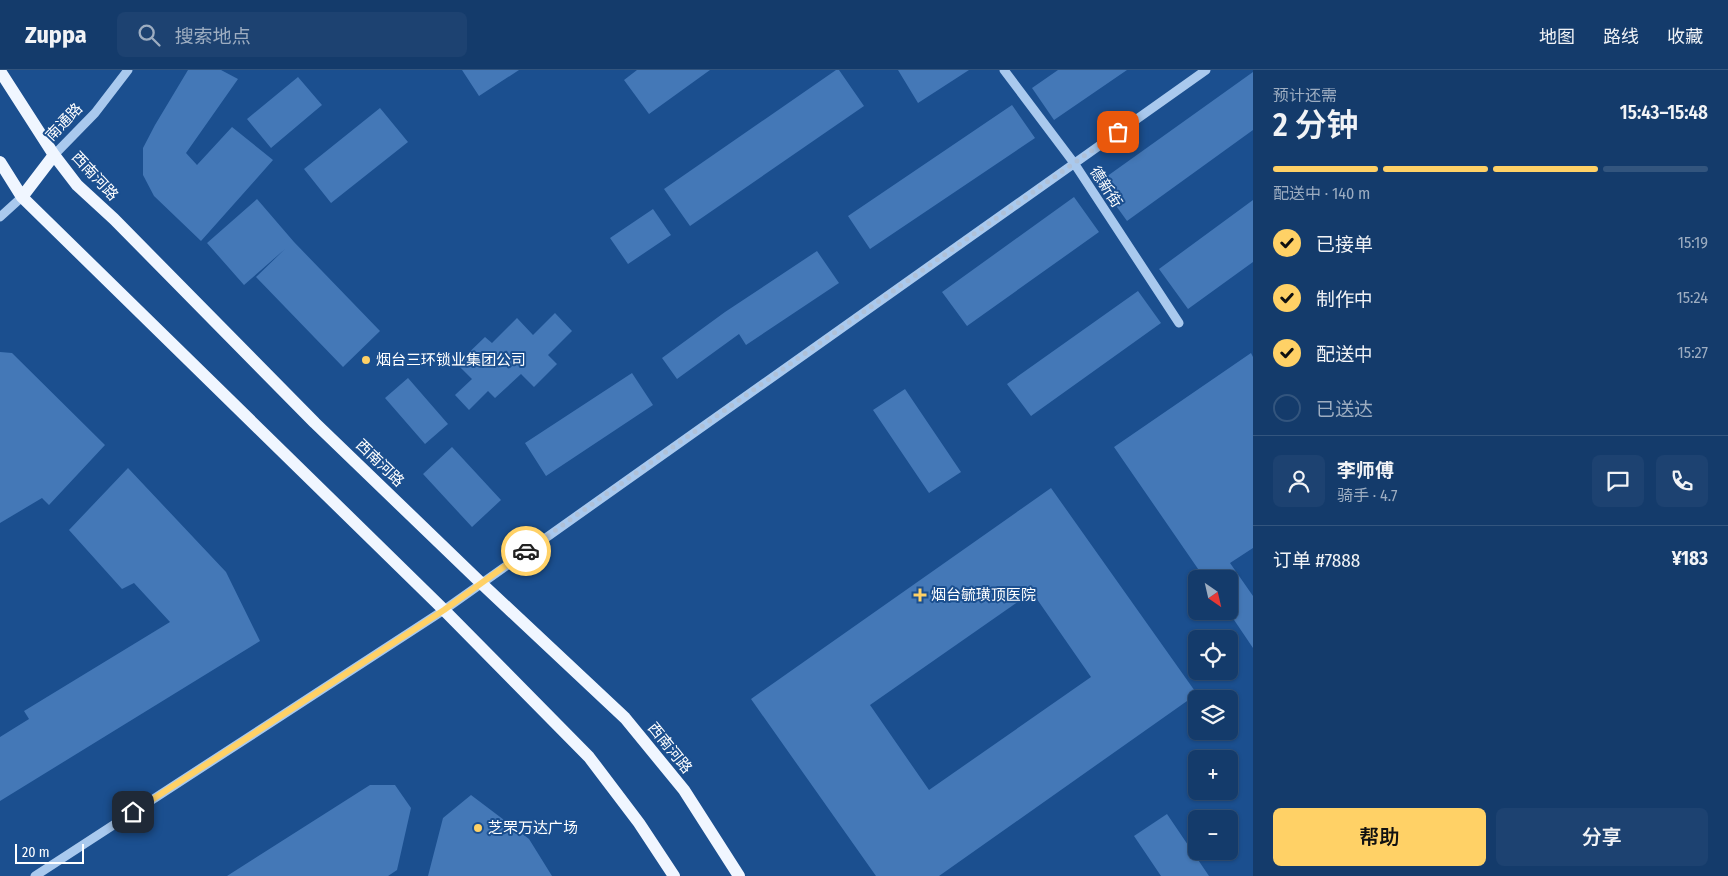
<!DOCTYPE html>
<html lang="zh">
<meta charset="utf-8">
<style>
body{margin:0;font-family:"Fira Sans Condensed","Noto Sans SC",sans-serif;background:#1d4271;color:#f1f3f6;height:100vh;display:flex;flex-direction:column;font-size:19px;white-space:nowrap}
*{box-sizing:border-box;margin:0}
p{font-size:16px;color:#9dadc1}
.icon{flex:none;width:28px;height:28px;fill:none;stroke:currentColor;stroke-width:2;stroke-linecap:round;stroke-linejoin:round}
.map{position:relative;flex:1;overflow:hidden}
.sheet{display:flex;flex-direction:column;background:#143b6b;width:475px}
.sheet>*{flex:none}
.needle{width:32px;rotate:146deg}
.fabs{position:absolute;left:1188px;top:500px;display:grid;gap:10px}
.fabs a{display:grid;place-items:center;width:50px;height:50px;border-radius:8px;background:#143b6b;box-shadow:0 1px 4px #0004,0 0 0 1px #33557e;font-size:25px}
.scale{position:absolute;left:15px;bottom:12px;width:69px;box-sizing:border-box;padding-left:5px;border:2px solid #fff;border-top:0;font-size:14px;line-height:18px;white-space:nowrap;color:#fff;-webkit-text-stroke:4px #1b4f8f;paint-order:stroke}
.pin{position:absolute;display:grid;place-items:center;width:42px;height:42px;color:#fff;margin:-21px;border-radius:10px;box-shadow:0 2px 8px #0006}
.courier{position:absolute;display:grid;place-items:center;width:50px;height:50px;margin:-25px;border:4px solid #ffd166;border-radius:50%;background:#fff;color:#222;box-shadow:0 1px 6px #0007}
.headline em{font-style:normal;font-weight:600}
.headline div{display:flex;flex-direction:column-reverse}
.headline{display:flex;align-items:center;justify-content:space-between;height:85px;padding:0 20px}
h1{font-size:32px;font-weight:600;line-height:38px}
.bar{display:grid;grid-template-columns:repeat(4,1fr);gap:8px 5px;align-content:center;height:60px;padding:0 20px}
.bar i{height:6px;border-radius:4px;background:#33557e}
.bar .selected{background:#ffd166}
.bar p{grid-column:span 4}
.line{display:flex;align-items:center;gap:12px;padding:0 20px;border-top:1px solid #33557e}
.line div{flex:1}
.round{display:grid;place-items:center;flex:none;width:52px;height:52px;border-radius:8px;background:#1d4271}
ol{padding:0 20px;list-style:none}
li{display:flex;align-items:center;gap:15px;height:55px}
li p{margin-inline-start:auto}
li .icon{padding:5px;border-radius:50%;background:#ffd166;color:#111;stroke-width:4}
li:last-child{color:#9dadc1}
li i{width:28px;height:28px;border:2px solid #33557e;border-radius:50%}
.button{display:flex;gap:10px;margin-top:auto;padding:10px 20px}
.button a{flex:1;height:58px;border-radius:8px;background:#ffd166;color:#111;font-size:20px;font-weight:600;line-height:58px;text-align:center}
.button a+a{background:#1d4271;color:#f1f3f6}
header{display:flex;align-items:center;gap:30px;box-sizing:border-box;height:70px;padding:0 25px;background:#143b6b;border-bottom:1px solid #33557e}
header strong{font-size:24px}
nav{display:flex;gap:28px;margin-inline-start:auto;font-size:18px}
.search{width:350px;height:45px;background:#1d4271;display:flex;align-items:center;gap:12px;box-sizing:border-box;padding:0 18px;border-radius:8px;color:#9dadc1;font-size:19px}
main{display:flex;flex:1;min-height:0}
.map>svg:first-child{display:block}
.building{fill:#4478b7;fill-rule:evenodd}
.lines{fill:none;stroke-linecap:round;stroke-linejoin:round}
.minor{stroke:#a9c9ee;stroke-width:9}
.major{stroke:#f0f6ff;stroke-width:12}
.done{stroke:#afc1d8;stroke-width:5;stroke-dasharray:0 9}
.route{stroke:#ffd166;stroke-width:6}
.poi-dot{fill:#ffd166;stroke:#1b4f8f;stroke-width:2}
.labels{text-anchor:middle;stroke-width:4;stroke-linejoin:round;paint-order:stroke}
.street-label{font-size:15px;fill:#fff;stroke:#1b4f8f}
.poi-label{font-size:15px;fill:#fff;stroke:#1b4f8f;text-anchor:start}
</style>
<header>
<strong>Zuppa</strong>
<div class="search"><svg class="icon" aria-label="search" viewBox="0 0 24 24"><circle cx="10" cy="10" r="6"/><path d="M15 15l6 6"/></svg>搜索地点</div>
<nav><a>地图</a><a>路线</a><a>收藏</a></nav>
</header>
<main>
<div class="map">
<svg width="1253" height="806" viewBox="0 0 1253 806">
<rect width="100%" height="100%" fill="#1b4f8f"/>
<path class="building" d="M188,0H221L238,9L186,83L197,95L232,57L273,90L201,171L154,126L143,105V78L155,55Z
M462,0H519L479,26Z
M637,0H710L649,44L624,10Z
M836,0H839L864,36L690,156L664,119Z
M898,0H969L918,33Z
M1058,0H1127L1054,50L1032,18Z
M1253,2V60L1127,151L1099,112Z
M298,7L322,35L271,78L247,49Z
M1012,35L1035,68L870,179L848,146Z
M380,38L408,72L331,133L304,99Z
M1074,127L1099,162L967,256L942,222Z
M257,129L294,172L380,261L343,297L256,207L285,179L244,215L207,173Z
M1253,130V192L1188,239L1159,199Z
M653,139L671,165L628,194L610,168Z
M817,181L839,213L746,275L739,264L677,309L662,288L725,242Z
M1138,221L1161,253L1031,346L1007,314Z
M555,243L572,261L548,285L557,294L534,317L521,304L495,328L488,321L469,340L455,325L472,309L457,294L485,267L492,273L517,248L533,265Z
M0,282L12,283L105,375L49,435L42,428L0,453Z
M1251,283L1253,287V478L1230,493L1253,526V578L1228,541L1229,509H1205L1114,377Z
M632,303L653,335L546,406L525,373Z
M408,308L448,354L425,374L385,328Z
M905,319L961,402L929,423L873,340Z
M452,377L501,430L472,457L423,404Z
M128,398L226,502L260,571L0,731V667L29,649L24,641L170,552L134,513L122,519L69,460Z
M1051,418L1197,624L939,806H876L751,629ZM1032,522L1091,607L929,720L870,635Z
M370,715H395L411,738L397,800L388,806H227Z
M471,725L529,769L552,806H428L443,748Z
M1167,744L1209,806H1161L1134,766Z"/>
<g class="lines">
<path class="minor" d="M1004,0L1074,93L1179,253
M54,85L95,43L128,0
M0,147L22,127
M35,806L444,540L1206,0"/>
<path class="major" d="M0,1L54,85L77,115L114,149L315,353L481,513L625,648L684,720L739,806
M0,92L22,127L444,540L589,687L639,753L674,806
M22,127L54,85"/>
</g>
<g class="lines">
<path class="done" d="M526,481L1118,62"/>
<path class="route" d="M133,742L444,540L526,481"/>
</g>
<g class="poi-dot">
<circle cx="366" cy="290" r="5"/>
<path d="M917.5 517.5h5v5h5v5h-5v5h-5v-5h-5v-5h5z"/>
<circle cx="478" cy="758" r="5"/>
</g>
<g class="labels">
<g class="street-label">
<text transform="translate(64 52) rotate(-46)" y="5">南通路</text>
<text transform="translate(95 106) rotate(47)" y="5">西南河路</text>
<text transform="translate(1106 117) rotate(57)" y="5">德新街</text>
<text transform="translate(380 393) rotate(44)" y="5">西南河路</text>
<text transform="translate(670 678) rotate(51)" y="5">西南河路</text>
</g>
<g class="poi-label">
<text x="376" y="295">烟台三环锁业集团公司</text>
<text x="931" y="530">烟台毓璜顶医院</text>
<text x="488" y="763">芝罘万达广场</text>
</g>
</g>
</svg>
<div class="fabs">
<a><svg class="needle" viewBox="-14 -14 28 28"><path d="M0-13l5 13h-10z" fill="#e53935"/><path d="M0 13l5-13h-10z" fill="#9dadc1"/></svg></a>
<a><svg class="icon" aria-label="locate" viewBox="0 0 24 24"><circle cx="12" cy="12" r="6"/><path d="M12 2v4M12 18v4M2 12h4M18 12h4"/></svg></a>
<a><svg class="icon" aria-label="layers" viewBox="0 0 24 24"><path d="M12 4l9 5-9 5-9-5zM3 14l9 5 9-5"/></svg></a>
<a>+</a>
<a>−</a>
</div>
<div class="scale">20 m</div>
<div class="pin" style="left:1118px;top:62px;background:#ea580c"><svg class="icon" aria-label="bag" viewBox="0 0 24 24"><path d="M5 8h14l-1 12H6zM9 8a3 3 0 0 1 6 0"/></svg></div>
<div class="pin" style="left:133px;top:742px;background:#1f2937"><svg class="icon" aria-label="home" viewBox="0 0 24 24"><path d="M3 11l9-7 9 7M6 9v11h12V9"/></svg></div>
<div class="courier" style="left:526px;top:481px"><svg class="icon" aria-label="car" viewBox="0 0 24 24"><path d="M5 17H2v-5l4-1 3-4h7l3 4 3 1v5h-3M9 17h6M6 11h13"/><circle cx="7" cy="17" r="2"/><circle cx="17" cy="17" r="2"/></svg></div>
</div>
<section class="sheet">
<div class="headline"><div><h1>2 分钟</h1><p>预计还需</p></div><em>15:43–15:48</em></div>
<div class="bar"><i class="selected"></i><i class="selected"></i><i class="selected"></i><i></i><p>配送中 · 140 m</p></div>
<ol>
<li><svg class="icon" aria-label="check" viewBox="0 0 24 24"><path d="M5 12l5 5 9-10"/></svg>已接单<p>15:19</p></li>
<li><svg class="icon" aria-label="check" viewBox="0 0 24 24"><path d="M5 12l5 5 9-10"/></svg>制作中<p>15:24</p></li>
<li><svg class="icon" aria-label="check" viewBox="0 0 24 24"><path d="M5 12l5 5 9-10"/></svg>配送中<p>15:27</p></li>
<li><i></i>已送达</li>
</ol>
<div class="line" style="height:90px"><a class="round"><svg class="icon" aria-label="person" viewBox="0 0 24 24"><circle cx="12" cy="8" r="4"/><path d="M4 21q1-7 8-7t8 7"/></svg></a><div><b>李师傅</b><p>骑手 · 4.7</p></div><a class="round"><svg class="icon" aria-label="chat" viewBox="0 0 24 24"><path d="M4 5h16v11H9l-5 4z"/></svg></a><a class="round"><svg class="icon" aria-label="phone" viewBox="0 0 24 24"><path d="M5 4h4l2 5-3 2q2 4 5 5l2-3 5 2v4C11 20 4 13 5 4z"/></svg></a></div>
<div class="line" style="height:65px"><div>订单 #7888</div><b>¥183</b></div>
<div class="button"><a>帮助</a><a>分享</a></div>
</section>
</main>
